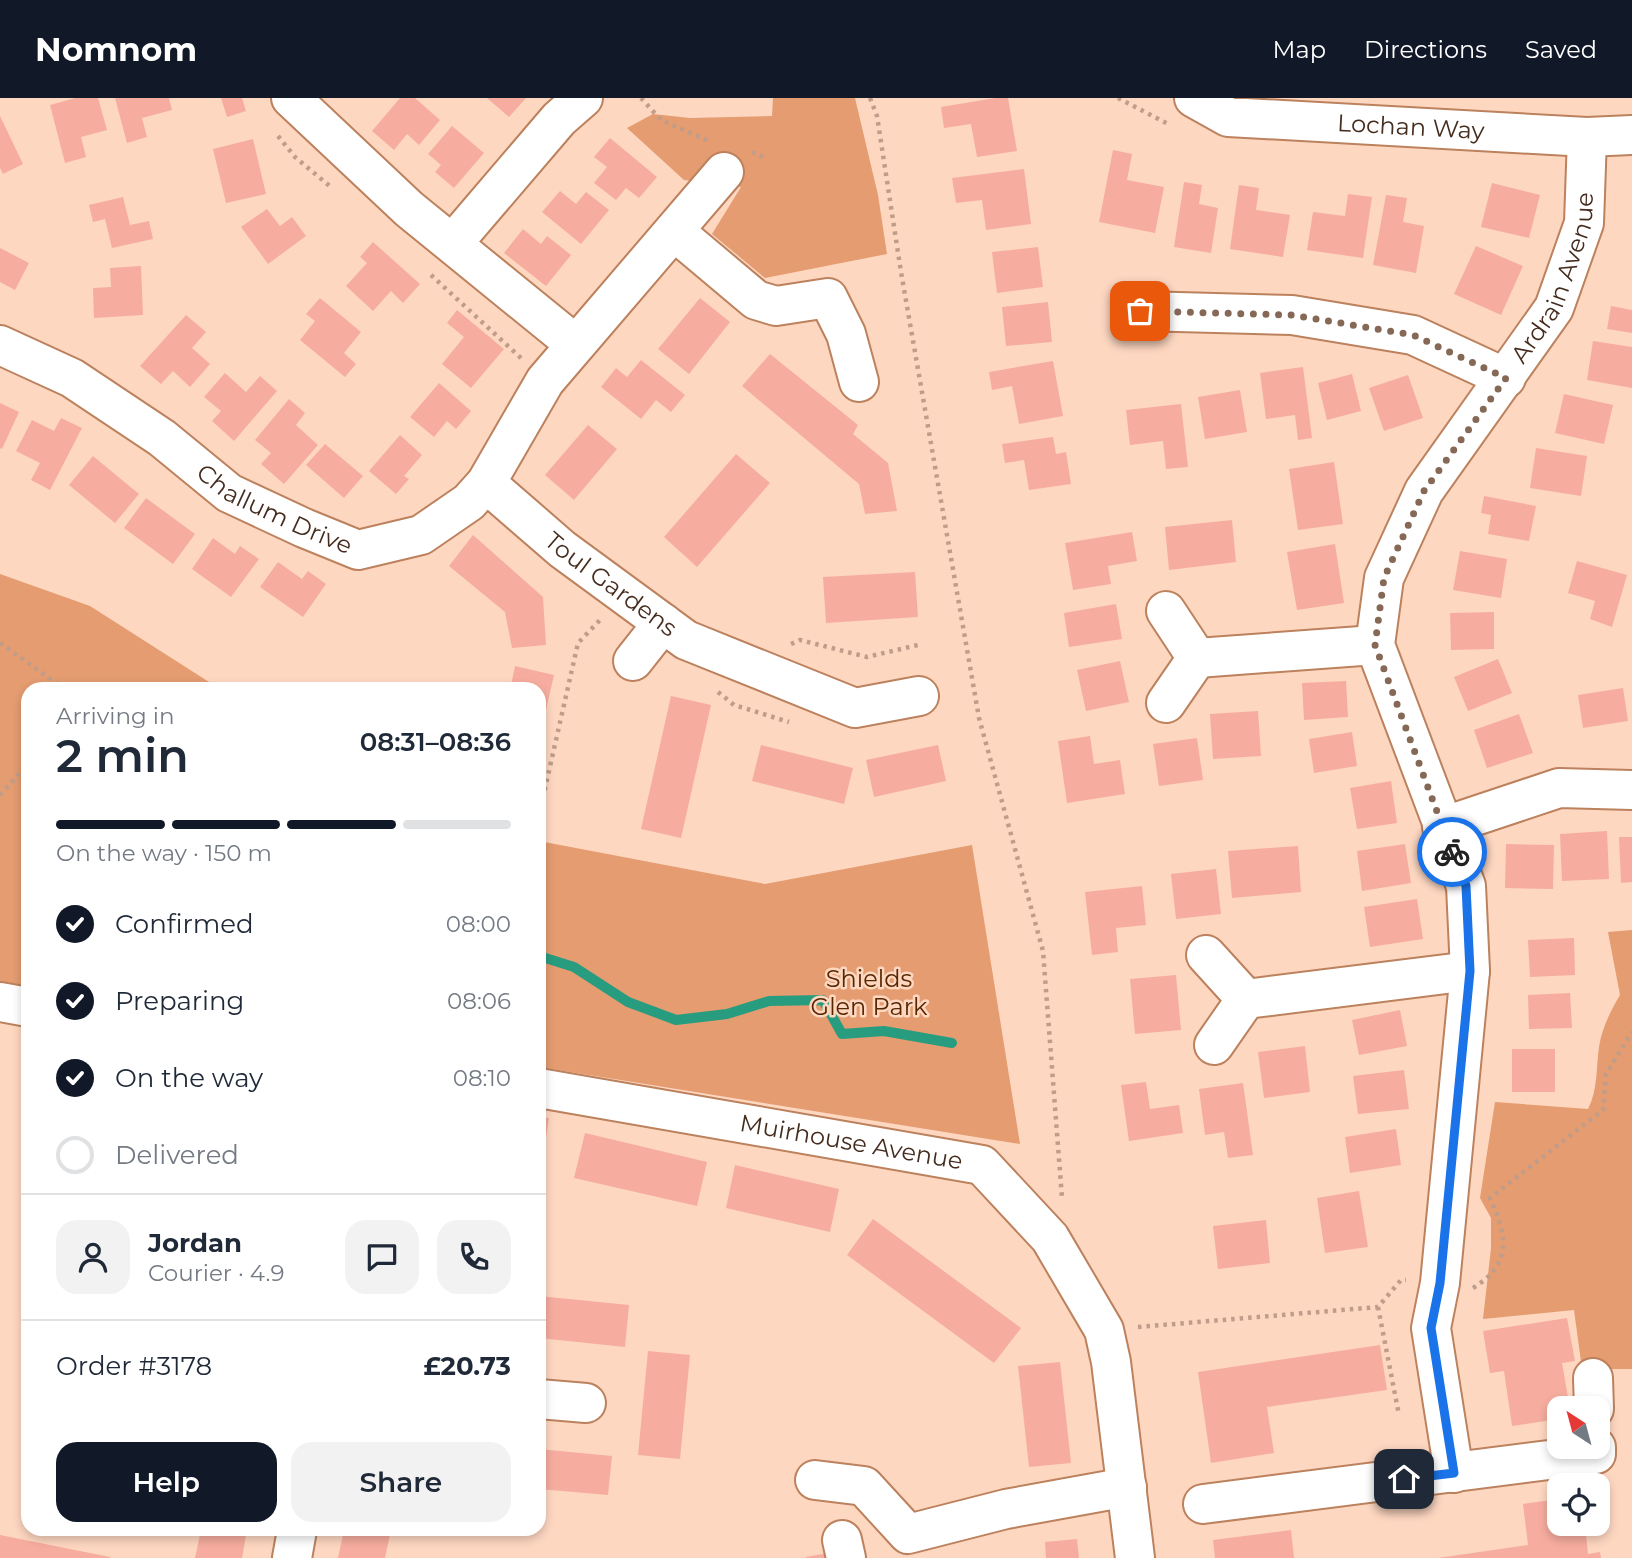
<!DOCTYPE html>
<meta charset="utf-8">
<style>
body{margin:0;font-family:Montserrat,sans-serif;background:#f2f2f3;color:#1f2937;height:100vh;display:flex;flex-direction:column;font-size:26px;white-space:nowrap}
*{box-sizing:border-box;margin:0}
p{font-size:23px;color:#747a83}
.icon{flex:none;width:38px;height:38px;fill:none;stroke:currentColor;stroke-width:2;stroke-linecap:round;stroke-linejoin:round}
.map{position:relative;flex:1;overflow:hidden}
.side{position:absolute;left:21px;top:584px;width:525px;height:854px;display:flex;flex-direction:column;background:#fff;border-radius:21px;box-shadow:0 4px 10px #0003}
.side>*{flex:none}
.needle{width:46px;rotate:324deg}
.buttons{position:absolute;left:1547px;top:1298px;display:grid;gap:14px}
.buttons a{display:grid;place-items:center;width:63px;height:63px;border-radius:14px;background:#fff;box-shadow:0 4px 10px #0003;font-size:35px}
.pin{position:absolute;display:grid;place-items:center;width:60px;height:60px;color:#fff;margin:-30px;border-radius:14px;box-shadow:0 4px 10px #0006}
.courier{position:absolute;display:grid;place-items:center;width:70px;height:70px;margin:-35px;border:5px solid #1a73e8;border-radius:50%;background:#fff;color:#222;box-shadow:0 2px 9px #0007}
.summary em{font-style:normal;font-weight:600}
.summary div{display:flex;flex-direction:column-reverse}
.summary{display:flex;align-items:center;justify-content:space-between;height:119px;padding:0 35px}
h1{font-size:46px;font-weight:600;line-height:52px}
.bar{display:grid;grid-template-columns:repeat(4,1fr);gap:10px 7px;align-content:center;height:84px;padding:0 35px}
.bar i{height:9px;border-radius:5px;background:#e0e1e3}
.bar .current{background:#111827}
.bar p{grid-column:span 4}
.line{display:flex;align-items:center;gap:18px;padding:0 35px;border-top:2px solid #e0e1e3}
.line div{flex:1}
.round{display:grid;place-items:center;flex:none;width:74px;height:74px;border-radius:21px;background:#f2f2f3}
ol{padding:0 35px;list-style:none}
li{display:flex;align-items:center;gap:21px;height:77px}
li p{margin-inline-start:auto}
li .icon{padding:7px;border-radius:50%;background:#111827;color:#fff;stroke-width:4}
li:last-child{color:#747a83}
li i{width:38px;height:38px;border:4px solid #e0e1e3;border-radius:50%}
.action{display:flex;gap:14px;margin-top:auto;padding:14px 35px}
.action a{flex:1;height:80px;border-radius:21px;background:#111827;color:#fff;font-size:28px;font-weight:600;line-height:80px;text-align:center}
.action a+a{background:#f2f2f3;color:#1f2937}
header{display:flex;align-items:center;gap:42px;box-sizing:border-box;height:98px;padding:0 35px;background:#111827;color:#fff}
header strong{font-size:33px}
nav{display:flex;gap:38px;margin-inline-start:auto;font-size:24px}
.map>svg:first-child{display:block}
.green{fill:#e49c70}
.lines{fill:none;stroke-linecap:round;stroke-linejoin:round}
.stream{stroke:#289c7f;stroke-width:10}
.building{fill:#f6ad9f}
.minor-casing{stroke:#bc815d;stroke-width:42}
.path{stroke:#bf9d8a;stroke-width:4.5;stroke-dasharray:3.5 5;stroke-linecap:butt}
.minor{stroke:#fff;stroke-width:38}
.done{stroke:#866857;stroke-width:7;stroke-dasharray:0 12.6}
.route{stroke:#1a73e8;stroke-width:9}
.labels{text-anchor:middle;stroke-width:5;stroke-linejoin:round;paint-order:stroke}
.street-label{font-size:24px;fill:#452c1e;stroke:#fed7c1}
.park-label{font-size:24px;fill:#572702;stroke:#fed7c1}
</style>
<header>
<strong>Nomnom</strong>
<nav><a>Map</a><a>Directions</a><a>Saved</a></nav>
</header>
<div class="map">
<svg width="1632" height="1460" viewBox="0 0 1632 1460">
<rect width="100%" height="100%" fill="#fed7c1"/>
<path class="green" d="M773,0H855L878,97L887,156L765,180L712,136L741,89L684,82L627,30L653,16L690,20L772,18Z
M0,476L90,508L220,591L28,592V888L0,883Z
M539,743L765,786L972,747L1020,1046L539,969Z
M1632,832V1271H1582L1574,1212L1483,1221L1491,1150V1120L1480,1100L1495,1004L1588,1011C1598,992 1596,970 1599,949C1602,930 1610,914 1620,897L1608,834Z"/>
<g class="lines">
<path class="stream" d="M539,858L574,869L628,904L676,922L727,916L769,903L823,902L842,936L884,933L952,945"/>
</g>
<path class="building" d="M75,0H98L107,32L81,39L86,59L65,65L50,7Z
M115,0H169L172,12L142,20L147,39L127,45Z
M221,0H242L246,13L227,19Z
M400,0H415L440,22L419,47L407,36L394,52L372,33Z
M487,0H526L509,19Z
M995,0H1008L1017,53L977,59L971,26L944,30L941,9Z
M0,18L23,66L3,76L0,70Z
M452,28L484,55L454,90L435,74L441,67L428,56Z
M610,40L657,79L639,100L626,90L616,102L594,85L607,69L594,59Z
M253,41L266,96L226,105L213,51Z
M1113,52L1132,56L1127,82L1164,89L1155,135L1099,124Z
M1024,71L1031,126L986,132L982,102L956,105L952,80Z
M1184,84L1202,87L1199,106L1218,110L1211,155L1174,149Z
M1492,85L1540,97L1529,140L1481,129Z
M1239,87L1259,90L1256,112L1290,117L1283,159L1230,151Z
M560,93L576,106L586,94L609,112L581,146L542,114Z
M1348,96L1372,99L1363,160L1307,152L1313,114L1345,118Z
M1386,97L1407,100L1403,124L1424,128L1416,175L1373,167Z
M123,99L130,127L149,123L153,141L112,150L105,121L93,124L89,107Z
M267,111L280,128L292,119L306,138L268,166L241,129Z
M523,131L541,146L547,138L571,157L546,188L504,155Z
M373,144L420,186L403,205L391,193L373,213L346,188L367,165L360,159Z
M1476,148L1523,168L1501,217L1454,196Z
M1038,149L1043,189L997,195L992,154Z
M0,150L29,165L15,192L0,184Z
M141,168L143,217L94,220L93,190L111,189L110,170Z
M320,200L361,234L344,255L356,266L345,279L300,242L315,223L306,216Z
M700,200L730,224L689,276L658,251Z
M1048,204L1052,244L1006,248L1002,209Z
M1611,208L1632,212V235L1607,231Z
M457,212L504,251L471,290L442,266L464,239L447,225Z
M186,217L206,234L192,250L210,266L190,289L173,273L161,286L140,268Z
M1593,243L1632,249V290L1587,282Z
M770,256L858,327L853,336L888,365L897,413L865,416L859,386L742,288Z
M641,262L685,297L671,314L656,302L641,321L601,289L616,270L627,279Z
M1053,263L1063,318L1019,326L1012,288L992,292L989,274Z
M1303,269L1312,340L1298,342L1295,317L1266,321L1260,275Z
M225,275L246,294L260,278L277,293L234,343L212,323L221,313L204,299Z
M1352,276L1361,313L1327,322L1318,285Z
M1408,277L1423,320L1384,333L1369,290Z
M439,285L471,313L456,331L447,323L434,339L410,319Z
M1240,292L1247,334L1205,341L1198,299Z
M1564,296L1613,307L1604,346L1555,335Z
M289,301L305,315L296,327L318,347L284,386L261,366L271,355L255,342Z
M0,305L19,314L2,351L0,350Z
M1181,306L1188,369L1166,371L1163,343L1130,347L1126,312Z
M61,320L82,330L50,392L31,382L40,365L16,353L32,322L54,333Z
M588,327L617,351L574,402L545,377Z
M400,337L422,357L404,378L409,381L396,396L369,373Z
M1053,339L1056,356L1066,354L1071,386L1029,392L1024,362L1005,365L1002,346Z
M325,346L363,378L344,400L306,367Z
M1536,350L1587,358L1581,398L1530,390Z
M736,356L770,385L697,469L664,439Z
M93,358L139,396L115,425L69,387Z
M1334,364L1343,426L1298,432L1289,371Z
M1484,398L1536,408L1529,443L1488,436L1491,417L1481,415Z
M146,400L195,436L173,466L124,430Z
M1232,422L1236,464L1169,472L1165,429Z
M1132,434L1137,463L1108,468L1111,486L1073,492L1065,445Z
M473,437L543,499L546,547L512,550L505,514L449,468Z
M213,440L235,456L240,448L259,461L231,499L192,471Z
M1335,446L1344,505L1297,512L1287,454Z
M1460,453L1507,461L1501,500L1453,492Z
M1577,463L1627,477L1612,529L1590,521L1595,503L1568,495Z
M278,464L302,481L308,473L326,486L303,519L260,489Z
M915,474L918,519L826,525L823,479Z
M1116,506L1122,541L1069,549L1064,515Z
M1494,514V551L1451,552L1450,515Z
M1498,561L1512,595L1468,613L1454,579Z
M1120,563L1129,604L1086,613L1077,572Z
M515,568L554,577L540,638L539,592H510Z
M1346,583L1348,619L1304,622L1302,585Z
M1623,590L1628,623L1583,630L1578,597Z
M671,598L711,607L681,740L641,731Z
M1258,613L1261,658L1213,661L1210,616Z
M1519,616L1533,655L1487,670L1474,632Z
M1352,634L1357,668L1314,675L1309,641Z
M1090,638L1094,666L1120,662L1125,696L1067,705L1058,643Z
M1197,640L1203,682L1159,688L1153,646Z
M761,647L853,670L844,706L752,683Z
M938,647L946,683L874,699L866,662Z
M1391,683L1397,725L1357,731L1350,690Z
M1607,733L1609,781L1562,783L1560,736Z
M1619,739H1632V784L1621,785Z
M1405,746L1411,785L1362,793L1357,753Z
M1506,746L1554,747L1553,791L1505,790Z
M1298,748L1301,794L1232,800L1228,753Z
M1216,771L1221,816L1176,821L1171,776Z
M1142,788L1146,827L1116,830L1118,854L1092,857L1085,794Z
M1417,801L1423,841L1370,849L1364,809Z
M1574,840L1575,877L1530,879L1528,842Z
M1176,877L1181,932L1135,936L1130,881Z
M1570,895L1572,930L1529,931L1528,897Z
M1400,912L1407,948L1359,957L1352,922Z
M1305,948L1310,994L1264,1000L1258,954Z
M1512,951H1555V994H1512Z
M1404,972L1409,1011L1358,1016L1353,978Z
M27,981H28V1003L23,1002Z
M1146,984L1150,1011L1179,1007L1183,1035L1129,1043L1121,987Z
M1243,985L1253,1057L1228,1060L1224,1034L1205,1037L1199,991Z
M539,1019L549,1020L542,1066L539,1065Z
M1396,1031L1401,1067L1350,1075L1345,1039Z
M585,1035L707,1064L697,1108L574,1080Z
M735,1067L839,1091L830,1134L726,1110Z
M1359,1093L1368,1149L1325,1155L1317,1100Z
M873,1121L1021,1230L994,1265L847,1157Z
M1266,1122L1270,1165L1218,1171L1213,1128Z
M539,1198L629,1207L625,1249L539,1240Z
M1567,1220L1575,1263L1562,1265L1570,1311H1559V1321L1512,1328L1504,1273L1490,1275L1483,1233Z
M1380,1247L1387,1292L1267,1309L1274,1355L1211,1365L1198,1274Z
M648,1253L690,1257L680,1361L638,1357Z
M1060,1264L1071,1365L1029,1369L1018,1268Z
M539,1351L612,1358L608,1397L539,1391Z
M1559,1401V1426H1585L1588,1456L1600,1454L1601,1460H1438L1528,1447L1523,1406Z
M201,1432H247L242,1460H195Z
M344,1432H391L385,1460H338Z
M1291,1432L1294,1460H1215L1213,1442Z
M0,1437L110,1459V1460H0Z
M1077,1441L1079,1460H1046L1045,1444Z
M833,1454L834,1460H806V1459Z"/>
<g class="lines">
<g class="minor-casing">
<g id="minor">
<path d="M291,0L409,111L575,246"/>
<path id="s1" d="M1194,0L1228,19L1587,39L1632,37"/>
<path d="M674,133L756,202L776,208L828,200L846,236L859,284"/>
<path d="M453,145L559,21L583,0"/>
<path d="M1140,213L1292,217L1413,237L1506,280"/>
<path id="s2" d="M0,247L72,280L162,340L229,395L304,430L358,452L421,437L469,404L486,385L545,283L724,74"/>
<path id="s3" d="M486,385L562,451L686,542L855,610L919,598"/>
<path d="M1166,513L1197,560L1375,547"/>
<path d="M633,563L663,525"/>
<path d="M1166,605L1197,560"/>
<path d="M1442,729L1559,690L1632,692"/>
<path d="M1206,857L1246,901L1470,873"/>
<path d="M0,904L28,909"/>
<path d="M1214,947L1246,901"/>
<path id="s4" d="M539,990L982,1067L1050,1140L1104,1232L1111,1264L1135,1460"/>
<path d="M1593,1280L1594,1311"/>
<path d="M539,1301L586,1305"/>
<path id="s5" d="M1454,1375L1431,1230L1440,1185L1470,873L1466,788L1375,547L1384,480L1424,393L1554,210L1584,125L1587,39"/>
<path d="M815,1382L864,1388L908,1436L1006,1411L1127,1389"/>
<path d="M1203,1406L1596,1356V1349"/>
<path d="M842,1442L846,1460"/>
<path d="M292,1460L297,1432"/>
</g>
</g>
<path class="path" d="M641,0L661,22L711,44
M870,0L877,18L901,174L979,620L1043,853L1062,1100
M1118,0L1170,27
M278,38L295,59L332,90
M752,54L767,61
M431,177L522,261
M0,545L66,592
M791,546L800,542L867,559L922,546
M718,594L734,607L789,624
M0,697L28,666
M539,717L578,545L601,521
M1473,1190C1512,1166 1508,1139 1490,1100L1603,1012L1606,976L1632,934
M1378,1209L1399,1317
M1138,1229L1378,1209L1401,1182H1406"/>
<use href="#minor" class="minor"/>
</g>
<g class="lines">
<path class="done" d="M1140,213L1292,217L1413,237L1506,280L1424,393L1384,480L1375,547L1452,754"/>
<path class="route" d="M1404,1381L1454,1375L1431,1230L1440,1185L1470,873L1466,788L1452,754"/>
</g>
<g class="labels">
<g class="street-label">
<text dy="8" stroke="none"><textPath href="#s1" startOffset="222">Lochan Way</textPath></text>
<text dy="8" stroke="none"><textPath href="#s5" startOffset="1265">Ardrain Avenue</textPath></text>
<text dy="8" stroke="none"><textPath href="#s2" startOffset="322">Challum Drive</textPath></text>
<text dy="8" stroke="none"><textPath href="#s3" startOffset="161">Toul Gardens</textPath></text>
<text dy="8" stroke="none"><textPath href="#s4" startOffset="317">Muirhouse Avenue</textPath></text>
</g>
<g class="park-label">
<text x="869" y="889">Shields<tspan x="869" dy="28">Glen Park</tspan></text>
</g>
</g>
</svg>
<div class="buttons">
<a><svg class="needle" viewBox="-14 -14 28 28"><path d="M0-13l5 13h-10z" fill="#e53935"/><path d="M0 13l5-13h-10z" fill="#747a83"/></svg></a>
<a><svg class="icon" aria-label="locate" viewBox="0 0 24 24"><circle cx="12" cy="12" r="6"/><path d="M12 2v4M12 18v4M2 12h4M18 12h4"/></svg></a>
</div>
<div class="pin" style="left:1140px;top:213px;background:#ea580c"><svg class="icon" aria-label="bag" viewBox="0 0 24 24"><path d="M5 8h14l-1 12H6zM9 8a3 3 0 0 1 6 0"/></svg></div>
<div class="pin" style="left:1404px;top:1381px;background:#1f2937"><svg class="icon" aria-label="home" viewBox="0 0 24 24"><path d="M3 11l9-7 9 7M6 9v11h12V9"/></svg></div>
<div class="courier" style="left:1452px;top:754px"><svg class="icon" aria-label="bike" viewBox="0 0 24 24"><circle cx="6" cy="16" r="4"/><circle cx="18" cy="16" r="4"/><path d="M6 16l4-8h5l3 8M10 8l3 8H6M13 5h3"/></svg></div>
<section class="side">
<div class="summary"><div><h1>2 min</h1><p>Arriving in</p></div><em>08:31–08:36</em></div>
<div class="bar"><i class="current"></i><i class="current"></i><i class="current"></i><i></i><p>On the way · 150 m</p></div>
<ol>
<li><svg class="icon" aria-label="check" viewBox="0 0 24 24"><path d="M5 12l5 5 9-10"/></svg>Confirmed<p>08:00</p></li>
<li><svg class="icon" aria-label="check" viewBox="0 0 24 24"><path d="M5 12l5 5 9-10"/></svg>Preparing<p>08:06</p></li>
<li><svg class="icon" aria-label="check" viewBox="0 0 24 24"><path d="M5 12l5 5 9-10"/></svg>On the way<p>08:10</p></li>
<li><i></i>Delivered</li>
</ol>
<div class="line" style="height:126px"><a class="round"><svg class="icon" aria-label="person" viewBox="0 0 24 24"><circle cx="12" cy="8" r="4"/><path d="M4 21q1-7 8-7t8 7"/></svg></a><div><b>Jordan</b><p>Courier · 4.9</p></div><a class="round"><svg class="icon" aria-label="chat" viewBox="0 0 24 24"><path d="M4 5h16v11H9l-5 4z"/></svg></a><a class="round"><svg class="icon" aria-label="phone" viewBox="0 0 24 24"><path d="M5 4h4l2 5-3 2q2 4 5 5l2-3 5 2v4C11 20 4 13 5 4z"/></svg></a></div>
<div class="line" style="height:91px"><div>Order #3178</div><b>£20.73</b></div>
<div class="action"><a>Help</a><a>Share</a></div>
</section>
</div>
